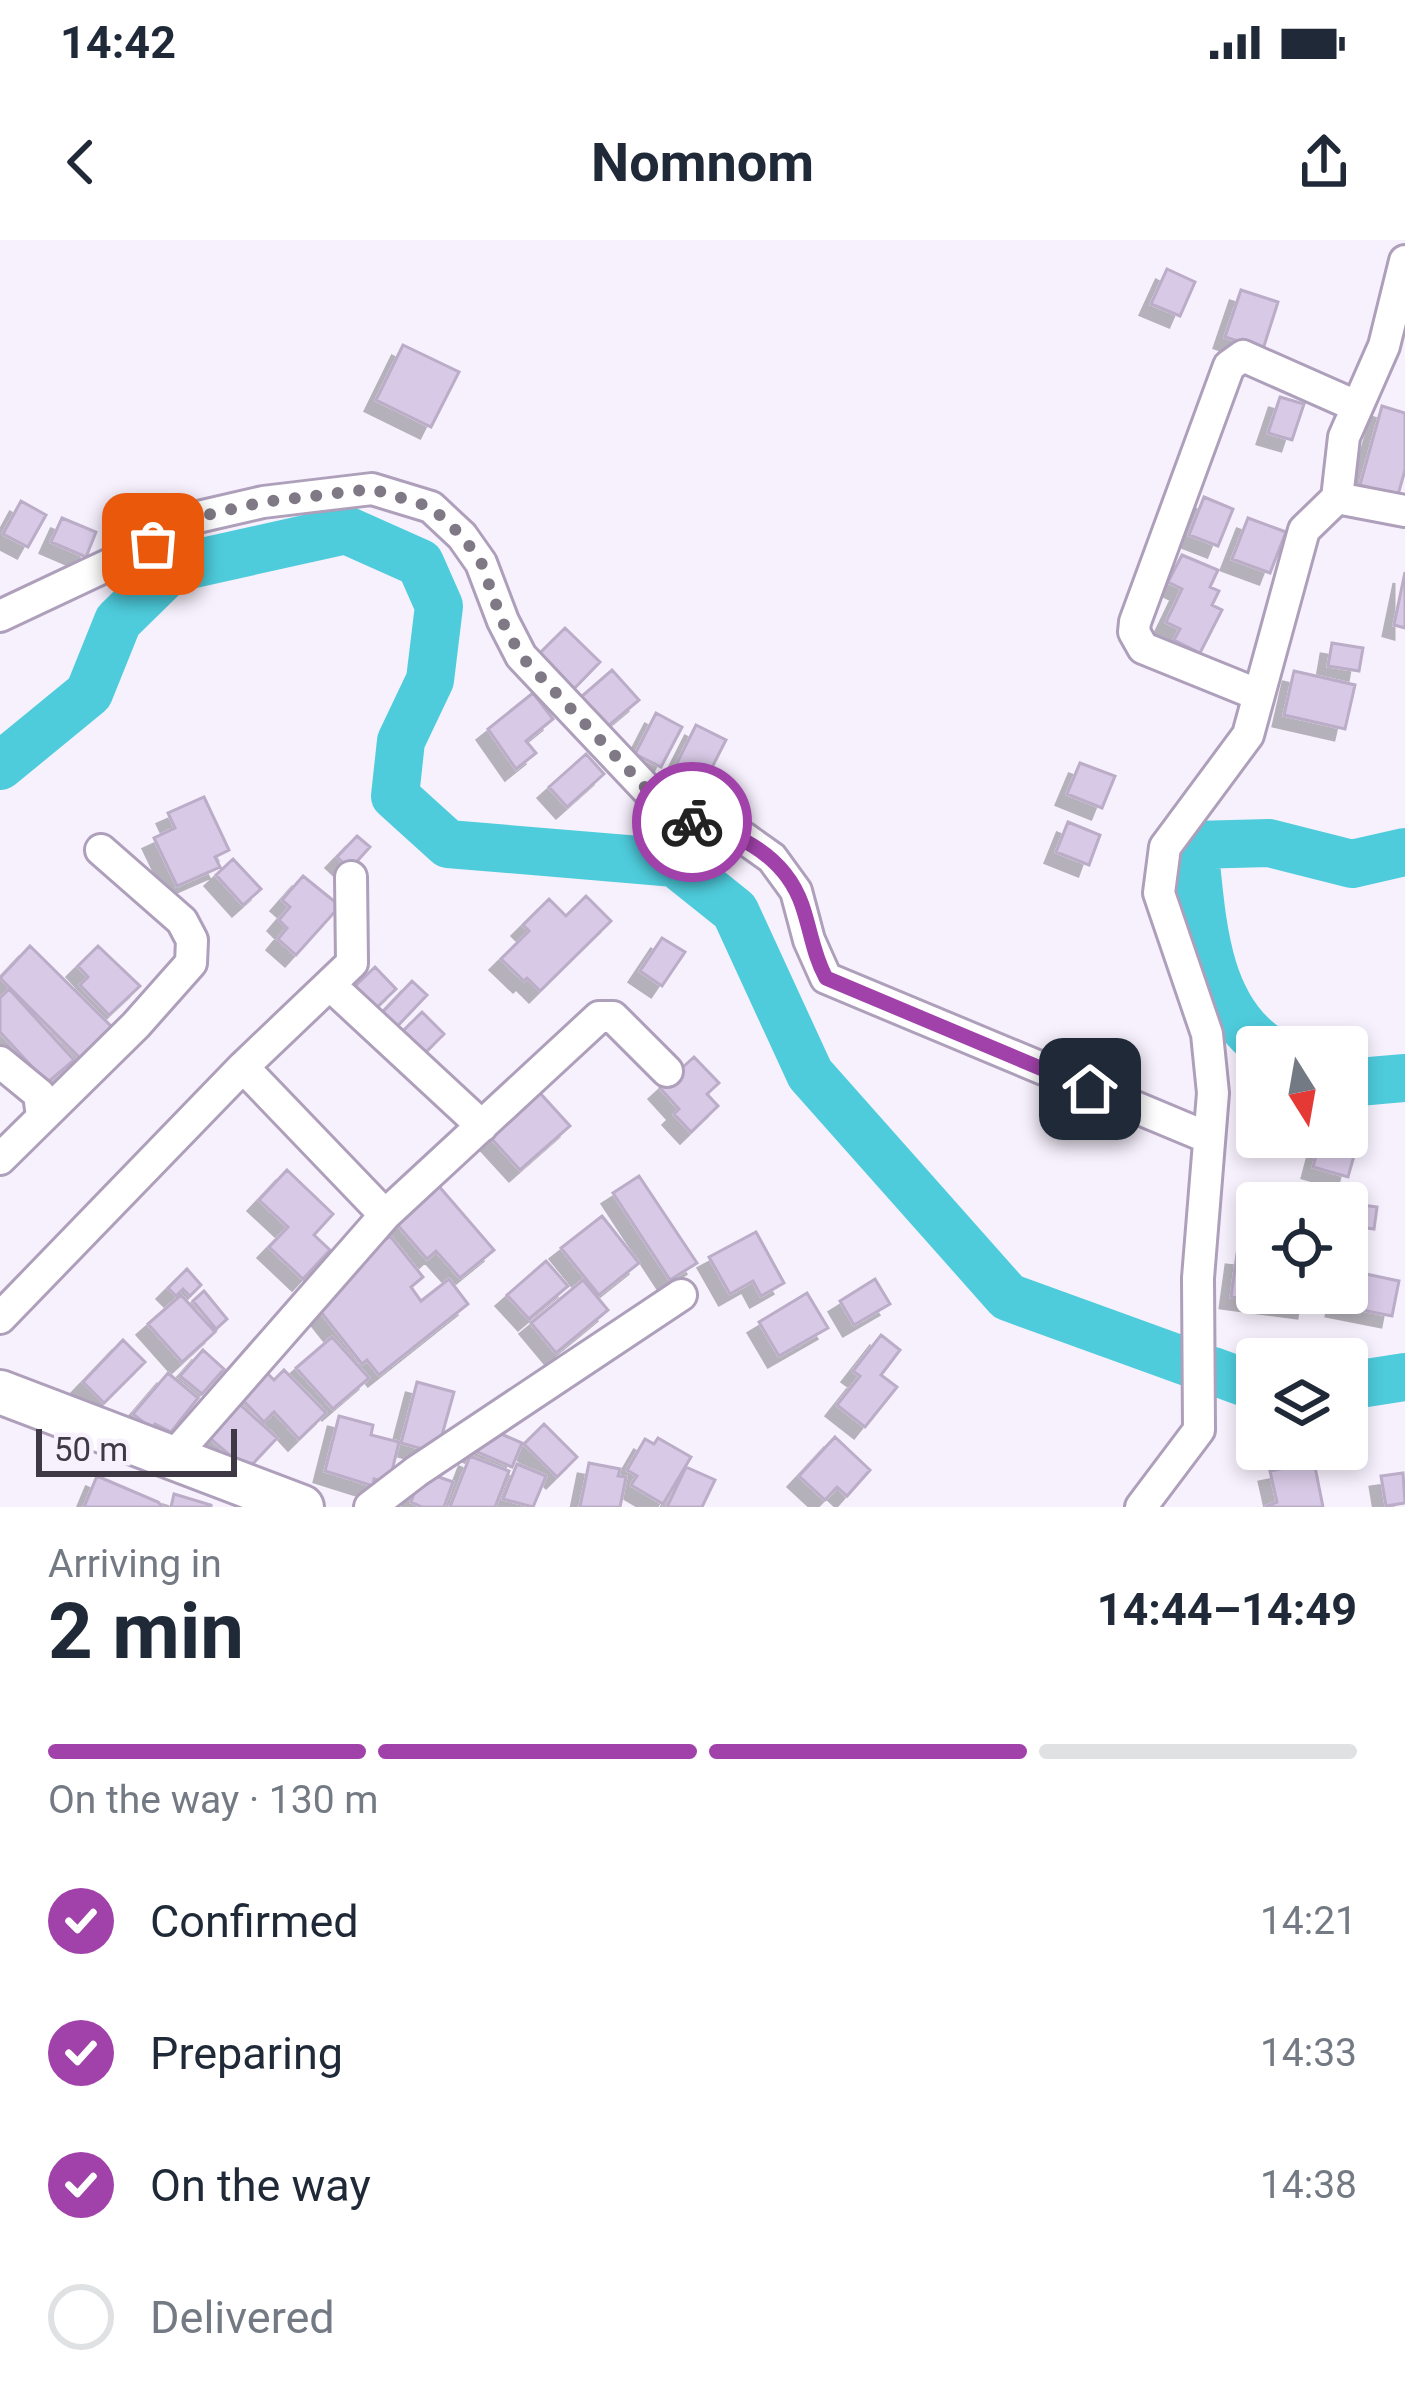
<!DOCTYPE html>
<meta charset="utf-8">
<style>
body{margin:0;font-family:Roboto,sans-serif;background:#f6f6f7;color:#1f2937;height:100vh;display:flex;flex-direction:column;font-size:45px;white-space:nowrap}
*{box-sizing:border-box;margin:0}
p{font-size:39px;color:#747a83}
.icon{flex:none;width:66px;height:66px;fill:none;stroke:currentColor;stroke-width:2;stroke-linecap:round;stroke-linejoin:round}
.map{position:relative;height:1267px;overflow:hidden}
.details{display:flex;flex-direction:column;background:#fff;flex:1}
.details>*{flex:none}
.needle{width:78px;rotate:169deg}
.tools{position:absolute;left:1236px;top:786px;display:grid;gap:24px}
.tools a{display:grid;place-items:center;width:132px;height:132px;border-radius:12px;background:#fff;box-shadow:0 6px 18px #0003;font-size:60px}
.scale{position:absolute;left:36px;bottom:30px;width:201px;box-sizing:border-box;padding-left:12px;border:6px solid #3f3945;border-top:0;font-size:33px;line-height:42px;white-space:nowrap;color:#3f3945;-webkit-text-stroke:9px #f7f1fd;paint-order:stroke}
.pin{position:absolute;display:grid;place-items:center;width:102px;height:102px;color:#fff;margin:-51px;border-radius:24px;box-shadow:0 6px 18px #0006}
.courier{position:absolute;display:grid;place-items:center;width:120px;height:120px;margin:-60px;border:9px solid #a142aa;border-radius:50%;background:#fff;color:#222;box-shadow:0 3px 15px #0007}
.overview em{font-style:normal;font-weight:700}
.overview div{display:flex;flex-direction:column-reverse}
.overview{display:flex;align-items:center;justify-content:space-between;height:204px;padding:0 48px}
h1{font-size:78px;font-weight:700;line-height:90px}
.bar{display:grid;grid-template-columns:repeat(4,1fr);gap:18px 12px;align-content:center;height:144px;padding:0 48px}
.bar i{height:15px;border-radius:9px;background:#e0e1e3}
.bar .current{background:#a142aa}
.bar p{grid-column:span 4}
ol{padding:0 48px;list-style:none}
li{display:flex;align-items:center;gap:36px;height:132px}
li p{margin-inline-start:auto}
li .icon{padding:12px;border-radius:50%;background:#a142aa;color:#fff;stroke-width:4}
li:last-child{color:#747a83}
li i{width:66px;height:66px;border:6px solid #e0e1e3;border-radius:50%}
.status{display:flex;justify-content:space-between;align-items:center;height:84px;padding:0 60px;background:#fff;direction:ltr}
.status svg{height:33px;fill:currentColor}
header{display:flex;justify-content:space-between;align-items:center;height:156px;padding:0 48px;background:#fff;font-size:54px;font-weight:700}
.map>svg:first-child{display:block}
.lines{fill:none;stroke-linecap:round;stroke-linejoin:round}
.river{stroke:#4eccdc;stroke-width:48}
.building{fill:#d8c9e6;stroke:#bbadc8;stroke-width:3;filter:url(#shadow)}
.minor-casing{stroke:#ae9fbb;stroke-width:36}
.secondary-casing{stroke:#ae9fbb;stroke-width:48}
.minor{stroke:#fff;stroke-width:30}
.secondary{stroke:#fff;stroke-width:42}
.done{stroke:#7f7985;stroke-width:12;stroke-dasharray:0 21.6}
.route{stroke:#a142aa;stroke-width:15}
</style>
<div class="status"><b>14:42</b><svg viewBox="0 0 49 12"><path d="M0 12V9h3v3zM5 12V6h3v6zM10 12V3h3v9zM15 12V0h3v12zM26 1h20v11H26zM47 4h2v5h-2z"/></svg></div>
<header><svg class="icon" aria-label="back" viewBox="0 0 24 24"><path d="M15 5l-7 7 7 7"/></svg>Nomnom<svg class="icon" aria-label="share" viewBox="0 0 24 24"><path d="M12 15V3M7 8l5-5 5 5M5 13v7h14v-7"/></svg></header>
<div class="map">
<svg width="1405" height="1267" viewBox="0 0 1405 1267">
<defs>
<filter id="shadow"><feDropShadow dx="-11" dy="11" stdDeviation="0" flood-color="#0004"/></filter>
</defs>
<rect width="100%" height="100%" fill="#f7f1fd"/>
<g class="lines">
<path class="river" d="M0,526L89,453L118,381L171,329L346,290L420,323L439,366L430,440L401,501L395,556L448,604L675,623L735,671L810,834L1008,1057L1190,1123
M1266,807C1203,763 1202,674 1194,605L1269,603L1352,624L1405,612
M1347,843L1405,838
M1213,1131L1257,1147
M1347,1146L1405,1137"/>
</g>
<path class="building" d="M1167,29L1195,42L1180,76L1151,64Z
M1241,50L1278,62L1263,109L1225,97Z
M403,105L459,132L431,187L376,160Z
M1280,157L1304,164L1292,200L1268,193Z
M1382,166L1405,173V230L1398,255L1360,245Z
M1204,257L1233,269L1218,306L1189,295Z
M21,261L46,275L28,307L3,294Z
M62,278L96,292L86,317L51,302Z
M1248,278L1286,292L1270,333L1232,319Z
M1182,315L1218,330L1210,347L1219,351L1212,365L1222,370L1200,413L1174,400L1180,389L1166,382L1182,349L1168,342Z
M1405,332V388L1394,385Z
M565,388L600,422L569,454L533,420Z
M1332,403L1363,408L1359,431L1328,426Z
M612,430L639,460L607,487L581,457Z
M1294,431L1355,445L1345,489L1284,475Z
M533,453L553,479L526,501L536,513L516,529L488,489Z
M656,473L682,487L661,527L635,514Z
M696,485L726,500L702,547L673,531Z
M586,514L604,534L567,567L549,547Z
M1080,523L1115,536L1102,568L1067,554Z
M204,557L229,610L215,617L220,627L177,646L154,598L175,588L168,573Z
M1068,582L1100,595L1089,625L1056,612Z
M357,596L370,607L350,629L337,617Z
M233,619L261,649L243,665L216,635Z
M303,636L340,666L296,715L278,699L287,688L279,680L290,667L282,660Z
M586,656L611,681L540,751L527,738L524,741L501,719L529,691L523,685L549,659L566,676Z
M662,698L685,712L662,746L640,731Z
M30,706L114,789L83,821L0,738Z
M98,706L140,746L109,775L80,745L88,737L78,726Z
M375,727L396,749L372,772L351,750Z
M412,741L427,755L391,793L376,779Z
M9,749L74,820L47,843L0,792V758Z
M422,772L444,794L420,818L398,796Z
M694,817L719,843L707,854L718,866L691,892L674,874L679,869L660,848Z
M540,853L570,886L520,930L490,897Z
M1321,897L1357,905L1348,937L1313,927Z
M287,930L333,974L314,995L330,1010L303,1039L269,1007L288,987L259,960Z
M639,936L697,1023L670,1040L613,953Z
M437,944L494,1010L460,1038L436,1011L427,1019L395,982Z
M1355,964L1377,967L1374,989L1352,986Z
M602,976L639,1023L599,1055L561,1008Z
M756,992L784,1043L761,1056L753,1041L730,1054L709,1017Z
M390,996L423,1037L411,1047L421,1061L449,1039L468,1064L379,1135L367,1120L362,1124L313,1062L327,1045Z
M1237,1014L1257,1016V1053H1310L1308,1067L1231,1057Z
M546,1021L568,1046L529,1079L507,1055Z
M187,1029L201,1045L190,1056L183,1049L176,1056L168,1048Z
M1347,1030L1399,1041L1392,1076L1337,1065L1340,1053H1347Z
M875,1039L890,1064L854,1085L840,1061Z
M583,1040L608,1070L556,1113L531,1083Z
M204,1051L227,1079L216,1089L193,1061Z
M807,1053L828,1088L779,1116L759,1082Z
M181,1055L215,1092L182,1122L148,1084Z
M881,1095L900,1110L881,1135L897,1147L865,1187L837,1165L860,1136L853,1131Z
M332,1097L369,1138L333,1169L296,1128Z
M123,1100L145,1122L104,1163L83,1142Z
M203,1110L224,1129L202,1154L180,1136Z
M284,1130L326,1173L299,1199L274,1172L264,1182L240,1157L266,1132L274,1140Z
M168,1133L198,1158L171,1192L155,1184L152,1189L133,1174Z
M417,1142L454,1152L437,1213L401,1203Z
M236,1161L277,1198L247,1230L205,1194Z
M339,1176L373,1185L371,1195L399,1202L389,1243L374,1239L373,1246L325,1231Z
M544,1184L577,1217L557,1237L524,1204Z
M485,1187L522,1203L512,1227L475,1211Z
M835,1197L870,1230L847,1256L837,1247L825,1260L799,1236Z
M658,1198L691,1217L663,1264L631,1245L637,1236L627,1230L645,1199L654,1204Z
M470,1216L509,1231L495,1267H450Z
M1314,1222L1323,1267H1265L1277,1262L1270,1231Z
M589,1223L620,1229L618,1236L626,1237L620,1267H580Z
M517,1224L546,1236L533,1267L503,1259Z
M686,1227L715,1240L702,1267H667Z
M422,1231L453,1242L444,1267H422L411,1262Z
M1403,1233L1405,1263L1386,1266L1381,1236Z
M97,1236L158,1262L163,1267H84Z
M174,1254L211,1265V1267H171Z"/>
<g class="lines">
<g class="minor-casing">
<path id="minor" d="M1337,258L1344,197L1384,106L1405,21
M0,376L153,304L198,277L263,262L372,249L431,267L462,296L481,323L503,381L521,416L673,577L744,598L772,618L796,651L809,700L826,738L1209,898
M1259,455L1143,408L1134,392L1135,382L1229,126L1243,116L1356,166
M330,745L482,886
M0,822L39,854L42,877
M243,827L352,723L351,637
M0,919L136,785L191,723L192,700L182,681L101,610
M0,1078L243,827L385,975
M172,1218L385,975L599,777H613L667,831
M370,1267L417,1231L681,1055
M1141,1267L1199,1190L1198,1038L1213,853L1207,794L1159,653L1165,607L1248,495L1304,290L1337,258L1405,271"/>
</g>
<g class="secondary-casing">
<path id="secondary" d="M0,1152L302,1267"/>
</g>
<use href="#minor" class="minor"/>
<use href="#secondary" class="secondary"/>
</g>
<g class="lines">
<path class="done" d="M153,304L198,277L263,262L372,249L431,267L462,296L481,322L502,381L521,416L673,577L692,582"/>
<path class="route" d="M692,582C739,593 785,616 802,665C811,691 813,714 826,738L1090,849"/>
</g>
</svg>
<div class="tools">
<a><svg class="needle" viewBox="-14 -14 28 28"><path d="M0-13l5 13h-10z" fill="#e53935"/><path d="M0 13l5-13h-10z" fill="#747a83"/></svg></a>
<a><svg class="icon" aria-label="locate" viewBox="0 0 24 24"><circle cx="12" cy="12" r="6"/><path d="M12 2v4M12 18v4M2 12h4M18 12h4"/></svg></a>
<a><svg class="icon" aria-label="layers" viewBox="0 0 24 24"><path d="M12 4l9 5-9 5-9-5zM3 14l9 5 9-5"/></svg></a>
</div>
<div class="scale">50 m</div>
<div class="pin" style="left:153px;top:304px;background:#ea580c"><svg class="icon" aria-label="bag" viewBox="0 0 24 24"><path d="M5 8h14l-1 12H6zM9 8a3 3 0 0 1 6 0"/></svg></div>
<div class="pin" style="left:1090px;top:849px;background:#1f2937"><svg class="icon" aria-label="home" viewBox="0 0 24 24"><path d="M3 11l9-7 9 7M6 9v11h12V9"/></svg></div>
<div class="courier" style="left:692px;top:582px"><svg class="icon" aria-label="bike" viewBox="0 0 24 24"><circle cx="6" cy="16" r="4"/><circle cx="18" cy="16" r="4"/><path d="M6 16l4-8h5l3 8M10 8l3 8H6M13 5h3"/></svg></div>
</div>
<section class="details">
<div class="overview"><div><h1>2 min</h1><p>Arriving in</p></div><em>14:44–14:49</em></div>
<div class="bar"><i class="current"></i><i class="current"></i><i class="current"></i><i></i><p>On the way · 130 m</p></div>
<ol>
<li><svg class="icon" aria-label="check" viewBox="0 0 24 24"><path d="M5 12l5 5 9-10"/></svg>Confirmed<p>14:21</p></li>
<li><svg class="icon" aria-label="check" viewBox="0 0 24 24"><path d="M5 12l5 5 9-10"/></svg>Preparing<p>14:33</p></li>
<li><svg class="icon" aria-label="check" viewBox="0 0 24 24"><path d="M5 12l5 5 9-10"/></svg>On the way<p>14:38</p></li>
<li><i></i>Delivered</li>
</ol>
</section>
